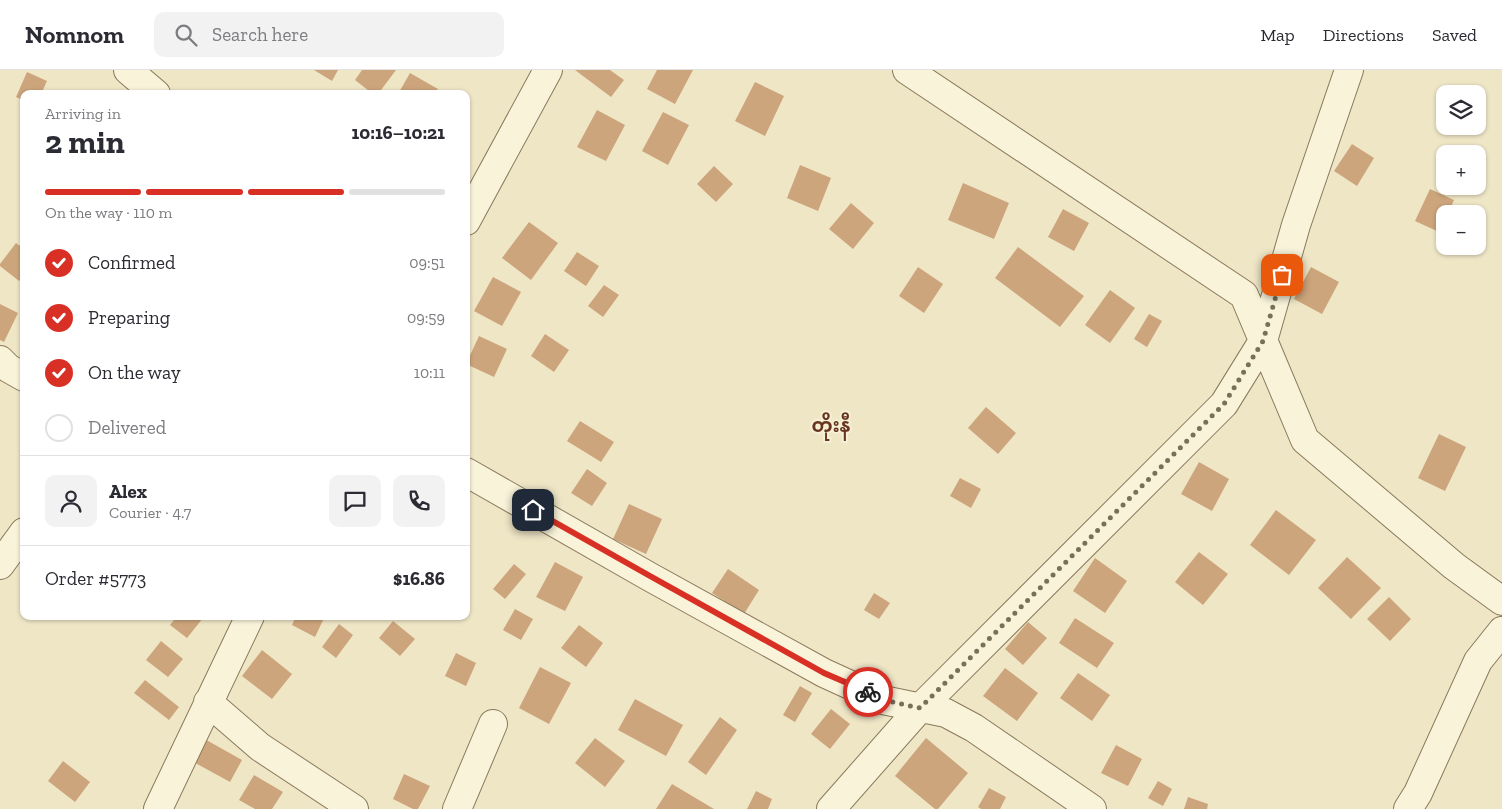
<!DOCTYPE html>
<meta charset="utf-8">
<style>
body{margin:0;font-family:"Zilla Slab","Noto Sans Myanmar",serif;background:#f2f2f3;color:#2b2b33;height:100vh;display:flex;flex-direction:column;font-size:19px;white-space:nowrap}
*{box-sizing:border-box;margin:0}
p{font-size:16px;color:#7c7c81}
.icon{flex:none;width:28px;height:28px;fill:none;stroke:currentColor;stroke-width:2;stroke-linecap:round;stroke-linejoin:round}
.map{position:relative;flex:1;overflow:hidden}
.details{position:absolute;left:20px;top:20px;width:450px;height:530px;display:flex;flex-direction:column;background:#fff;border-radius:10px;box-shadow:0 1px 4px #0004}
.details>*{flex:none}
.buttons{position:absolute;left:1436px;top:15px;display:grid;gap:10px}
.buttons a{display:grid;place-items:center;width:50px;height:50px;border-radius:10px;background:#fff;box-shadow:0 1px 4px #0004;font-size:25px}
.pin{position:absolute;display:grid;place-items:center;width:42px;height:42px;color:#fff;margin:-21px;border-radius:10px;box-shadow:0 2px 8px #0006}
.courier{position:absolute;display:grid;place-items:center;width:50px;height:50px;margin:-25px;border:4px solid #d93025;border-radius:50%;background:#fff;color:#222;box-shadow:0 1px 6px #0007}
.headline em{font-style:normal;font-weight:700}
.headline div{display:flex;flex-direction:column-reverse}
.headline{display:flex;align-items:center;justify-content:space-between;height:85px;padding:0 25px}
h1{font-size:32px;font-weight:700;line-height:38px}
.bar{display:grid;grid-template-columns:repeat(4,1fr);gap:8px 5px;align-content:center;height:60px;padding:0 25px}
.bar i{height:6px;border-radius:4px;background:#e1e1e2}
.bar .on{background:#d93025}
.bar p{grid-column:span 4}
.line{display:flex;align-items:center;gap:12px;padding:0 25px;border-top:1px solid #e1e1e2}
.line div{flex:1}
.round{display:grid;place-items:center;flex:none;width:52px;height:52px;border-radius:10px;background:#f2f2f3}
ol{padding:0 25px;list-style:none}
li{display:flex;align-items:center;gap:15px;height:55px}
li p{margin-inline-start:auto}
li .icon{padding:5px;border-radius:50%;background:#d93025;color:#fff;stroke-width:4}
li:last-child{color:#7c7c81}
li i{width:28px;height:28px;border:2px solid #e1e1e2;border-radius:50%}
header{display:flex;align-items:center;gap:30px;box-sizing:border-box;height:70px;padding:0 25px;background:#fff;border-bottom:1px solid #e1e1e2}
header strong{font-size:24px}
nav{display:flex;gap:28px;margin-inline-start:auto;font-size:18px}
.search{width:350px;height:45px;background:#f2f2f3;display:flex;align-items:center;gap:12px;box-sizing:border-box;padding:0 18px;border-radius:10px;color:#7c7c81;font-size:19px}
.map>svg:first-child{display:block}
.building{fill:#cda57c}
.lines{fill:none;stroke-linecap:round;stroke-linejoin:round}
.minor-casing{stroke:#8a795c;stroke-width:30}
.minor{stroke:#f9f3da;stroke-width:28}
.done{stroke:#7a6f59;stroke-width:5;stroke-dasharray:0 9}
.route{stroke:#d93025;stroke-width:6}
.labels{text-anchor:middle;stroke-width:4;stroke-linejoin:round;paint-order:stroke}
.quarter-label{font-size:19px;font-weight:bold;fill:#67351f;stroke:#f6f0d6}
</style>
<header>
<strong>Nomnom</strong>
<div class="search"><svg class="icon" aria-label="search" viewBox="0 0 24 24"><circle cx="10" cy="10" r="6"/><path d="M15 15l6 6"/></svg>Search here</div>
<nav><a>Map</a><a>Directions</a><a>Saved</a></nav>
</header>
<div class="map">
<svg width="1502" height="739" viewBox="0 0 1502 739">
<rect width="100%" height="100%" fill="#efe6c6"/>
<path class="building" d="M314,0H338L332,11Z
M362,0H396L378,24H373L355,10Z
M575,0H610L624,10L611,27Z
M657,0H693L675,34L647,19Z
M27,2L47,11L41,24H24V31L16,27Z
M410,3L438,19L435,24H398Z
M755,12L784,26L765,66L735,51Z
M597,40L625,55L606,91L577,77Z
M663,42L689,55L668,95L642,81Z
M1352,74L1374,88L1357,116L1334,101Z
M800,95L831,108L818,141L787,128Z
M714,96L733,114L716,132L697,114Z
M963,113L1009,133L994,169L948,150Z
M1430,119L1454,130L1448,144H1445V149L1439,162L1415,151Z
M851,133L874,153L853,179L829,159Z
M1063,139L1089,153L1074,181L1048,167Z
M529,152L558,173L531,210L502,188Z
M16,173L24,179V205L19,211L0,196V194Z
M1018,177L1084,226L1060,257L995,208Z
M577,182L599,196L586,216L564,201Z
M918,197L943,214L924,243L899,226Z
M1311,197L1339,212L1322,244L1294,229Z
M493,207L521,222L502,256L474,241Z
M604,215L619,225L603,247L588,236Z
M1110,220L1135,238L1110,273L1085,255Z
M0,234L18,243L4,272L0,270Z
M1149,244L1162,251L1147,277L1134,269Z
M545,264L569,280L554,302L531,286Z
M479,266L507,279L494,307L466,294Z
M986,337L1016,363L998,384L968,358Z
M580,351L614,372L601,392L567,371Z
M1439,364L1466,377L1445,421L1418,408Z
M1199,392L1229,409L1212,441L1181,424Z
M587,399L607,413L592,436L571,423Z
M960,408L981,419L971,438L950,426Z
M629,434L662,449L646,484L613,469Z
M1276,440L1316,470L1289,505L1250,475Z
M1199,482L1228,504L1203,535L1175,512Z
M1347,487L1381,518L1351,549L1318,518Z
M1095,488L1127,511L1105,543L1073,521Z
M555,492L583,507L565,541L536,527Z
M514,494L526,504L505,529L493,519Z
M728,499L759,520L744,544L712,523Z
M874,523L890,533L879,549L864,540Z
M1389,527L1411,549L1390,571L1367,549Z
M515,539L533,549L521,570L503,560Z
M177,546H201L203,548L187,568L170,555Z
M296,546H325L315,567L292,555Z
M1075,548L1114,573L1097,598L1059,573Z
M393,551L415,569L400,586L379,568Z
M1028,552L1047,568L1023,595L1005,579Z
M339,554L353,565L336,588L322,577Z
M579,555L603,573L586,597L561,578Z
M161,571L183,589L168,607L146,590Z
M262,580L292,604L272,629L242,606Z
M456,583L476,593L466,616L445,606Z
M540,597L571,613L549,654L519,638Z
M1005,598L1038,623L1017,651L983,626Z
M1078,603L1110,625L1092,651L1060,628Z
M145,610L179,637L169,650L134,623Z
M800,616L812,623L795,652L783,645Z
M635,629L683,655L666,686L618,660Z
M831,639L850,654L830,679L811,664Z
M720,647L737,660L706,705L688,692Z
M201,667L242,690L230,712L188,689Z
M595,668L625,691L605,717L575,693Z
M926,668L968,703L938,739H935L895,706Z
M1116,675L1142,689L1128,716L1101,703Z
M63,691L90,712L75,732L48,711Z
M404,704L430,716L418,739H413L393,729Z
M254,705L283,722L272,739H255L239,730Z
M1158,711L1172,719L1163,736L1148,728Z
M672,714L714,739H656Z
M989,718L1006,727L1000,739H981L978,737Z
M756,721L772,729L768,739H747Z
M1188,727L1208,734L1207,739H1184Z"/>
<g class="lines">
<g class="minor-casing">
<path id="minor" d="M128,0L156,24
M907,0L1244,225L1305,370L1454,496L1502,531
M466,151L548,0
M0,290L8,298L24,307
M466,402L650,507L824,603L883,630L946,643L974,658L1092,739
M0,495L24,462
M208,632L260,677L354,739
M158,739L250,546
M457,739L493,654
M831,739L920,638L1224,334L1263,271L1296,155L1349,0
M1408,739L1418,723L1478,591L1502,561"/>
</g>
<use href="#minor" class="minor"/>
</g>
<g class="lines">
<path class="done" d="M868,622L883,630L920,638L1224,334L1263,271L1282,205"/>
<path class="route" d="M533,440L650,506L824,603L868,622"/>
</g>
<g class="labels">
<g class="quarter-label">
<text x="831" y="362">တိုးနီ</text>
</g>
</g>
</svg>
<div class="buttons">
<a><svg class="icon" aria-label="layers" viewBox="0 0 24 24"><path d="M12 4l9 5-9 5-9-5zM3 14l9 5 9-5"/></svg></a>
<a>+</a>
<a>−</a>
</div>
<div class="pin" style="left:1282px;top:205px;background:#ea580c"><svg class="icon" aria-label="bag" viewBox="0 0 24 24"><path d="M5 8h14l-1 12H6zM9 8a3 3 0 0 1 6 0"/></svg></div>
<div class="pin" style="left:533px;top:440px;background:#1f2937"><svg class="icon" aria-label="home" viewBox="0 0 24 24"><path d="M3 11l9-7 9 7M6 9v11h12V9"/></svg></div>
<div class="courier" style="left:868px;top:622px"><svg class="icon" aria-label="bike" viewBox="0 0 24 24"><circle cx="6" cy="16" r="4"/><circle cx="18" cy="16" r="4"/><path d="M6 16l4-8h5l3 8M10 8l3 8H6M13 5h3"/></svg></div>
<section class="details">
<div class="headline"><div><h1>2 min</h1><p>Arriving in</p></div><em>10:16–10:21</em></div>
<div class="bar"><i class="on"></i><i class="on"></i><i class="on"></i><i></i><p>On the way · 110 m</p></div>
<ol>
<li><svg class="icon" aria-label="check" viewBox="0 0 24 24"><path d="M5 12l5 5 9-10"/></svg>Confirmed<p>09:51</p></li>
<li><svg class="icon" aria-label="check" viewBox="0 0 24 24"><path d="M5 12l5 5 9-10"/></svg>Preparing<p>09:59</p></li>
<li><svg class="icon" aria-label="check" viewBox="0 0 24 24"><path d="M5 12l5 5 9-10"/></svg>On the way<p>10:11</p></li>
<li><i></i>Delivered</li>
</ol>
<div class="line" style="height:90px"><a class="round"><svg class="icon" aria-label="person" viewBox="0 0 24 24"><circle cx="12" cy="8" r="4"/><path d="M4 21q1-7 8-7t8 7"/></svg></a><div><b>Alex</b><p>Courier · 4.7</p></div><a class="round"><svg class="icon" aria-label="chat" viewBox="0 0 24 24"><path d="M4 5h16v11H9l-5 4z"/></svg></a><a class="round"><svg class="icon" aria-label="phone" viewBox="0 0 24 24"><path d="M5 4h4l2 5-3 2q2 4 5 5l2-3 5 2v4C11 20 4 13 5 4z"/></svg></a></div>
<div class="line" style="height:65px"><div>Order #5773</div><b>$16.86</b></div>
</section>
</div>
